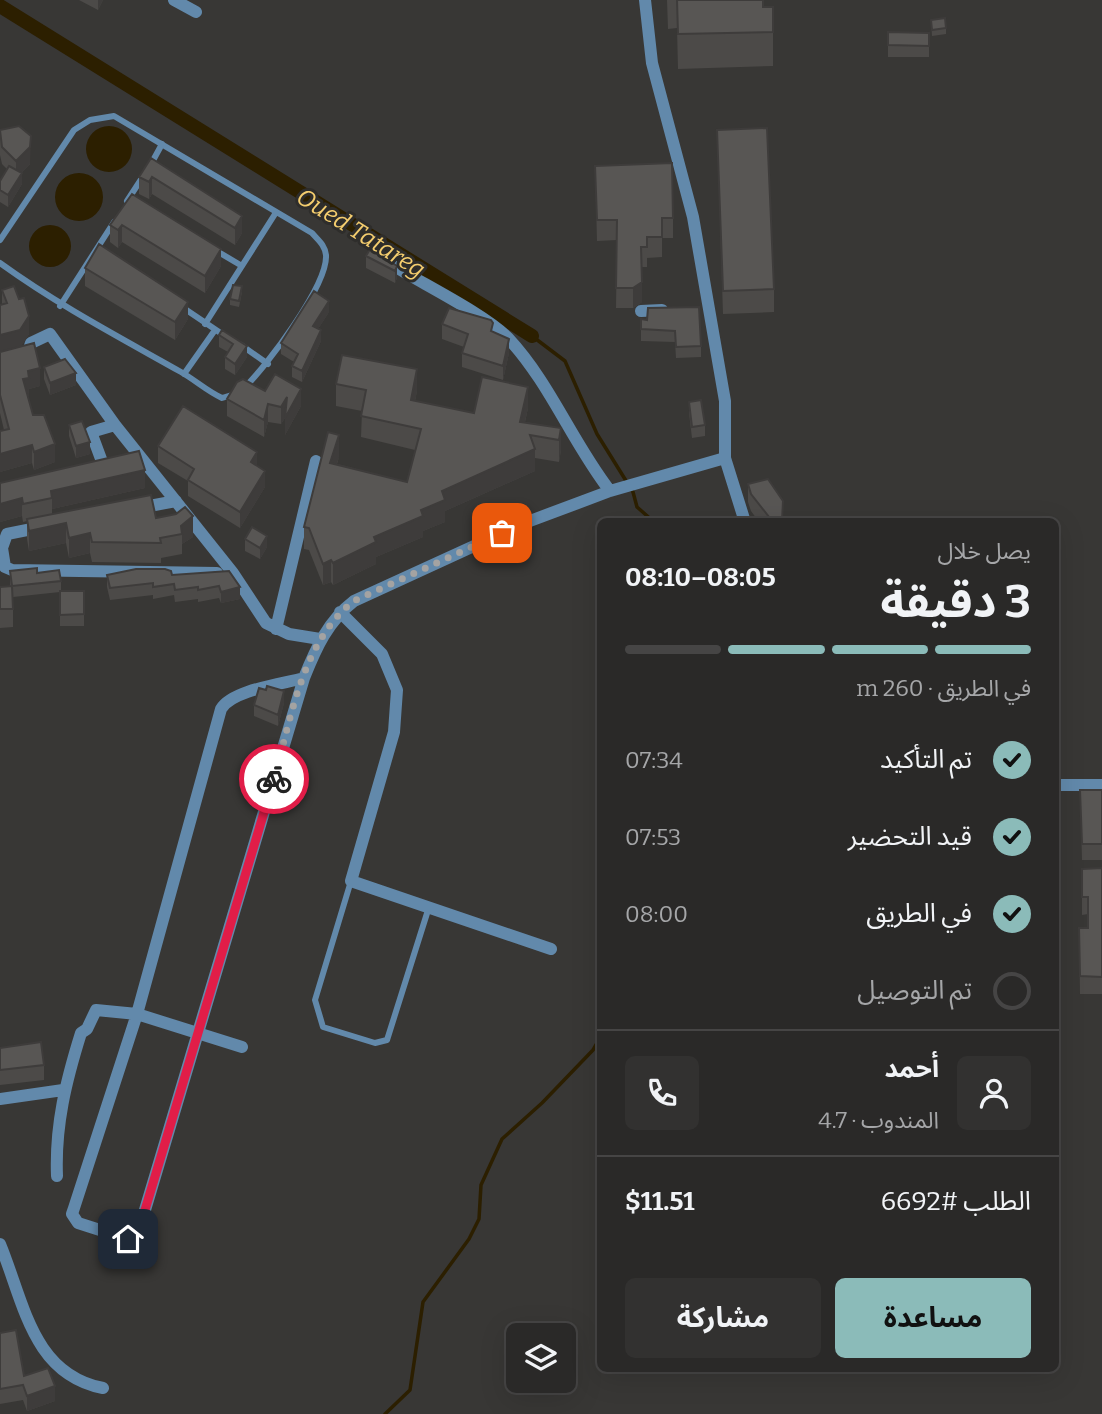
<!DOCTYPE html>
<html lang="ar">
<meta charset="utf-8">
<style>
body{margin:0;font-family:Bitter,"Noto Sans Arabic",serif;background:#323130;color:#f1f3f6;direction:rtl;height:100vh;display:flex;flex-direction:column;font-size:26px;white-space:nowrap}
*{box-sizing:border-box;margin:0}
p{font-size:23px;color:#a5a6a8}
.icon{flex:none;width:38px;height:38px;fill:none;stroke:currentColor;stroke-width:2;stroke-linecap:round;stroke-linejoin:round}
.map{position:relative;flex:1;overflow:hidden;direction:ltr}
.panel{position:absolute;left:597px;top:518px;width:462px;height:854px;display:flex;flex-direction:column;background:#2a2928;border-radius:10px;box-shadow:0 7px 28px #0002,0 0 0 2px #464545;direction:rtl}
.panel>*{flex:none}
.controls{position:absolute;left:506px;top:1323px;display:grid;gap:14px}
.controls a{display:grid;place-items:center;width:70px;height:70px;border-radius:10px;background:#2a2928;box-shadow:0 7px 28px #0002,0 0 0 2px #464545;font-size:35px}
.pin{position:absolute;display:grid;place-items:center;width:60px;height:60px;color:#fff;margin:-30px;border-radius:14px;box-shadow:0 4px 10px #0006}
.courier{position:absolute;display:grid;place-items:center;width:70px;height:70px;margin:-35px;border:5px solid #e11d48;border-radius:50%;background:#fff;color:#222;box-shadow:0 2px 9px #0007}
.head em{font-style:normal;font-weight:700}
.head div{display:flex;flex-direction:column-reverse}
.head{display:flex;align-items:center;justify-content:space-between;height:119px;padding:0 28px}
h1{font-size:46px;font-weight:700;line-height:52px}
.bar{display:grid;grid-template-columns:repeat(4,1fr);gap:10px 7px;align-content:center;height:84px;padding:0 28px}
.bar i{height:9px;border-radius:5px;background:#464545}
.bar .selected{background:#8bbbb9}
.bar p{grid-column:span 4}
.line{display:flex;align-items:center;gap:18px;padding:0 28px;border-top:2px solid #464545}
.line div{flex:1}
.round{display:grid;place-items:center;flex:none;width:74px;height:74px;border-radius:10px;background:#323130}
ol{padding:0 28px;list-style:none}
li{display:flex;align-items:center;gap:21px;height:77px}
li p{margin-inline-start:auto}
li .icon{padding:7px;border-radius:50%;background:#8bbbb9;color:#111;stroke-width:4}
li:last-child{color:#a5a6a8}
li i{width:38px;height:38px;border:4px solid #464545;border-radius:50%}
.button{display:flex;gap:14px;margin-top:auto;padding:14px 28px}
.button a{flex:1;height:80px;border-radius:10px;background:#8bbbb9;color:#111;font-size:28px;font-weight:700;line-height:80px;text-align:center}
.button a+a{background:#323130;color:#f1f3f6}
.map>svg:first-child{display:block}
.water{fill:#2c1f00}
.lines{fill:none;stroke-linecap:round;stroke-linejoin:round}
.stream{stroke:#2c1f00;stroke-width:3.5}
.canal{stroke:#2c1f00;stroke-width:14}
.lane{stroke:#6289ab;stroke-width:6}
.street{stroke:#6289ab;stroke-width:12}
.wall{fill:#4c4a48}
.shaded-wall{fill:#3e3c3b}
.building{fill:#585654;stroke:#3e3c3b;stroke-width:2}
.done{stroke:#a4a3a2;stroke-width:7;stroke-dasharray:0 12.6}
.route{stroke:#e11d48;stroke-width:9}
.labels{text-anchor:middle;stroke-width:6;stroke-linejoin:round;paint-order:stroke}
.water-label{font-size:24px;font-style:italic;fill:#f4cd6e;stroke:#2e2d2b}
</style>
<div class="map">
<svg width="1102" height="1414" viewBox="0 0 1102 1414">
<rect width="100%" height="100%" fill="#383735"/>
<path class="water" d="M86 149a23 23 0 1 1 46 0a23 23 0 1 1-46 0Z
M55 197a24 24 0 1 1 48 0a24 24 0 1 1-48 0Z
M29 246a21 21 0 1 1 42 0a21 21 0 1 1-42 0Z"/>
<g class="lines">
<path class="stream" d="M532,336L565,361L597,434L633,492L637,507L654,522
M385,1414L410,1390L423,1302L469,1239L479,1219L481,1185L502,1139L542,1103L593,1050L600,1038"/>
<path class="canal" d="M0,6L532,336"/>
<path class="lane" d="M150,166L162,144
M127,201L142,178
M0,240L74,130L90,120L114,116L312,233C318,240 325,245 326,255C328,285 266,367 244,388
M215,250L242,266
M0,263C58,305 119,337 181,372C195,380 207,391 222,398L235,394
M60,306L114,222
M182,307L225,336
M205,324L275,214
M241,345L268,364
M184,374L215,330
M351,881L315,1000L323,1027L375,1043L387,1040L429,907"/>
<path class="street" d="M174,0L196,12
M645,0L652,63L693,217L725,401V458L745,522
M394,266C423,284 486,315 508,338C550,383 572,442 610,491
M641,311L662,310
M0,362L27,355L31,343L50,334L115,425
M99,468L104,467L91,432L115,425L233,573L266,623L289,634L320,639
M139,508L176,501
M42,527L7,534L2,548L5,567L12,570L217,573
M340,612L382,654L397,690L394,732L351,881L551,949
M276,629L316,461
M304,678C282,684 232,690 221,709L137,1014L74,1208L72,1214L78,1223L128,1239L139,1230L304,678C316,648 328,621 354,601L522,524L610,491L725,458
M1055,785H1102
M0,1099L63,1090
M57,1176C55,1125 66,1081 81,1033L87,1029L96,1010L137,1014L242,1047
M0,1244C24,1302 32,1374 103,1388"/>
</g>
<path class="wall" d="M79,0H103L98,10Z
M667,0H763V7L773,32V66L678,69L677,28L668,29Z
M931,20L946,28V34L932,36Z
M888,32L929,33V57H888Z
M0,130L30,164L21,173L22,184L8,207L0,202V181L7,169L2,164L0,155Z
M717,130L774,289V312L723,314Z
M151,158L242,233L235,245L152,194L149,199L139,194V177Z
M595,166L673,218V238H662V257L647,258V267H641L642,302L633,308H616L617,240L597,241Z
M132,194L221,266L205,293L122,242L118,248L110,242V225Z
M366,256L387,259L397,266V278L395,283L366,268Z
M85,268L188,319L175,340L85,286Z
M2,290L29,334L21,346L40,386L29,389V396H28L33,415L55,462L34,470L32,463L0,472V431L4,430L0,413V305L2,304Z
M242,292L239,307L230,305V299Z
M648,308L701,346V357L676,358L675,342L641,341V319L647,320Z
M329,312L318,329L321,341L302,382L292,377V366L294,362L281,354V343Z
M442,324L493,332L509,353L503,380L462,367V353L464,347L442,339Z
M219,335L247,346V357L235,375L225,369V357L228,352L219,347Z
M44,367L76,385L50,395L44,379Z
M336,384L417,391L415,401L474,413L528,408L525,422L561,428V450L559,462L535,458V471L445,511V522L423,531V537L376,557V564L333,585L331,582L323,585L309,550L304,549V527L339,457L337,464L407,482L415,450L361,437L362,411L336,406Z
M265,391L301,406L285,435V418L281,424L268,422L264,437L227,416V399Z
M689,402L705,425V436L692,438L689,413Z
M69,425L90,454L76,458L69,436Z
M158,446L257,466L265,487L240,528L188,496V481L158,463Z
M0,483L145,488L52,509V514L156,518L193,537L182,544V554L161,558V563L92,562L90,553L69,558L66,543L29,551L27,539V521L23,522L22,516L0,522Z
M748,484L783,501L782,522H759L751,511L748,502Z
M245,539L267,547L260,559L245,551Z
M10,571L37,573L61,581V591H84V626H60V592L13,597V627L0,628V587L10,586Z
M229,571L240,599L221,603L219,598L198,602V599L175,602L174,595L153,599V595L110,600L107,587V575H172Z
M284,703L278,726L254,716V705Z
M1080,790H1102V860H1082Z
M1102,868V994H1080L1079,928H1088V914L1082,915V869Z
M0,1048L44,1065V1080L0,1085Z
M0,1333L24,1376L55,1401L27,1411L23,1400L0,1404Z"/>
<path class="shaded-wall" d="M98,0H103L98,10Z
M31,136L30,164L16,178V161Z
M22,173V184L8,207V195Z
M152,177V194L149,199V182Z
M242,216V233L235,245V228Z
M122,225V242L118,248V230Z
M221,249V266L205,293V276Z
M397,266V278L395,283V271Z
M642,282V302L633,308V288Z
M329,301V312L313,337V326Z
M188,302V319L175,340V322Z
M29,316V334L20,348L0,353V335Z
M321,330V341L302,382V371Z
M509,339V353L503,380V366Z
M247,346V357L235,375V364Z
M40,368V386L29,389V396L23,397V379L28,371Z
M417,369V391L411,421V400Z
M76,373V385L50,395V383Z
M528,387V408L520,443V422Z
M301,389V406L285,435V418L281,424V407L287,397Z
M268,404V422L264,437V420Z
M561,428V450L559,462V440Z
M339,435V457L330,484V463Z
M90,442V454L76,458V446Z
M55,444V462L34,470V452Z
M32,445V463L0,472V454Z
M535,449V471L445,511V522L423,531V537L376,557V564L333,585V563L374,537L421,510L442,491Z
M257,452V468L251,462Z
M145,470V488L52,509V498L51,491Z
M265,471V487L240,528V512Z
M22,498V516L0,522V504Z
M193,516V537L182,544V534L181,526Z
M66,523V543L29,551V531Z
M90,533V553L69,558V538Z
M267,536V547L260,559V548Z
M331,560V582L323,585V564Z
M240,587V599L221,603V592Z
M284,691V703L278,726V715Z
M55,1386V1401L27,1411V1396Z"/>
<path class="building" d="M677,0H763V7H773V32L678,34Z
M945,18L946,28L932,30L931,20Z
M888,32L929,33V46L888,45Z
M19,126L31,136L30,147L16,161L2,147L0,130Z
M767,128L774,289L723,291L717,130Z
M151,158L242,216L235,228L152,177L149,182L139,177Z
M672,163L673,218H662V237H647V247H641L642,282L633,288H616L617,220H597L595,166Z
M9,166L22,173L8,195L0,190V181Z
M132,194L221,249L205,276L122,225L118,230L110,225Z
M99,244L188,302L175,322L85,268Z
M372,246L385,254L387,259L397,266L395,271L366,256Z
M233,285L242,286L239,301L230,299Z
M14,286L19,299L24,298L29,316L20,330L0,335V305L7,303L2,290Z
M314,291L329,301L313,326L321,330L302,371L292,366L298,354L281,343Z
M699,307L701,346L676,347L675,331L641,329V319L647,320L648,308Z
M449,308L491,320L493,323L491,331L509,339L503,366L462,353L468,334L442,324Z
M222,330L247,346L235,364L225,357L233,344L219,335Z
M34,343L40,368L28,371L29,378L23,379L33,415H44L55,444L34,452L32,445L0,454V431L9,429L0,395V352Z
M342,355L417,369L411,400L474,413L482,377L528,387L520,422L561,428L559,440L530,435L535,449L442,491L445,500L421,510L423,516L374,537L376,542L333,563L331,560L323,564L309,528L304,527L328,432L339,435L330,463L407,482L421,429L361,416L366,390L336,384Z
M65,359L76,373L50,383L44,367Z
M275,374L301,389L285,418L287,397L281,407L268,404L264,420L227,399L237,382L243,379L265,391Z
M701,400L705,425L692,427L689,402Z
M183,406L257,452L251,462L265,471L240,512L188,480L194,469L158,446Z
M82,421L90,442L76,446L69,425Z
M139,451L145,470L51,491L52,498L23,504L22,498L0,504V483Z
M768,479L783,501L782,521L781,522H773L751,494L748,484Z
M151,495L156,518L176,514L185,507L193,516L181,526L182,534L160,538L161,543L92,542L90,533L69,538L66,523L29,531L27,519Z
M252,527L267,536L260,548L245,539Z
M37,568V573L59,570L61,581L12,586L10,571Z
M136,569H165L171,571L172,575L229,571L240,587L221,592L219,586L198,590V587L175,590L174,584L153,587V583L110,588L107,575Z
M12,586L13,609H0V587Z
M60,591H84V614L60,615Z
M267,686L284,691L278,715L254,705L259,688L266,690Z
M1080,790H1102V844H1082Z
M1102,868V977L1080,976L1079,928H1088V897H1082V869Z
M41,1042L44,1065L0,1070V1048Z
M16,1330L24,1376L48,1368L55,1386L27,1396L23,1385L0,1389V1333Z"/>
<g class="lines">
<path class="done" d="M274,779C291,719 302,641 354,601L502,533"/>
<path class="route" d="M128,1239L139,1230L274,779"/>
</g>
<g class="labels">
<g class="water-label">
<text transform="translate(361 233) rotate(32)" y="8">Oued Tatareg</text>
</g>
</g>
</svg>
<div class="controls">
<a><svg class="icon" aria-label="layers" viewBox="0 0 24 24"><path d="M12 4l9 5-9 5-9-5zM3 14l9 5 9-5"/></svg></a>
</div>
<div class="pin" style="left:502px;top:533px;background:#ea580c"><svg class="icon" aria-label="bag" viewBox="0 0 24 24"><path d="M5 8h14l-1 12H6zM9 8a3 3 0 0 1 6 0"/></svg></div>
<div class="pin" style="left:128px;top:1239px;background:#1f2937"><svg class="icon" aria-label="home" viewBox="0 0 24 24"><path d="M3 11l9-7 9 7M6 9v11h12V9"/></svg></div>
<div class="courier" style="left:274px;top:779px"><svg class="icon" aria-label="bike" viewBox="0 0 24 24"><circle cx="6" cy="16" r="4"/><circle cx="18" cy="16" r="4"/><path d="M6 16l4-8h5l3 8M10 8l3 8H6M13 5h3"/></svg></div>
<section class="panel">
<div class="head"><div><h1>3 دقيقة</h1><p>يصل خلال</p></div><em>08:05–08:10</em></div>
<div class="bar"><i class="selected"></i><i class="selected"></i><i class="selected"></i><i></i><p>في الطريق · 260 m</p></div>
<ol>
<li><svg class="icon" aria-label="check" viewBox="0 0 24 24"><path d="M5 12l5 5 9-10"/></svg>تم التأكيد<p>07:34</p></li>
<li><svg class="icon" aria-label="check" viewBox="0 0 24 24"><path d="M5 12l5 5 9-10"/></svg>قيد التحضير<p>07:53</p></li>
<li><svg class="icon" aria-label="check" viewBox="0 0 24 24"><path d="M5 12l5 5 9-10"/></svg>في الطريق<p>08:00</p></li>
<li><i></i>تم التوصيل</li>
</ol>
<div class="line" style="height:126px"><a class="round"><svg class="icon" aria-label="person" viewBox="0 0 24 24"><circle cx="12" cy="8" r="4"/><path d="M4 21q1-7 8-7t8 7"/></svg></a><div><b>أحمد</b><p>المندوب · 4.7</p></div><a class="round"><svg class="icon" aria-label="phone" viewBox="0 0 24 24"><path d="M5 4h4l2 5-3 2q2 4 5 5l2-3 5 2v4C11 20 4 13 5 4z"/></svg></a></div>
<div class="line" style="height:91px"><div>الطلب #6692</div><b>$11.51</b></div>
<div class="button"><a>مساعدة</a><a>مشاركة</a></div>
</section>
</div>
